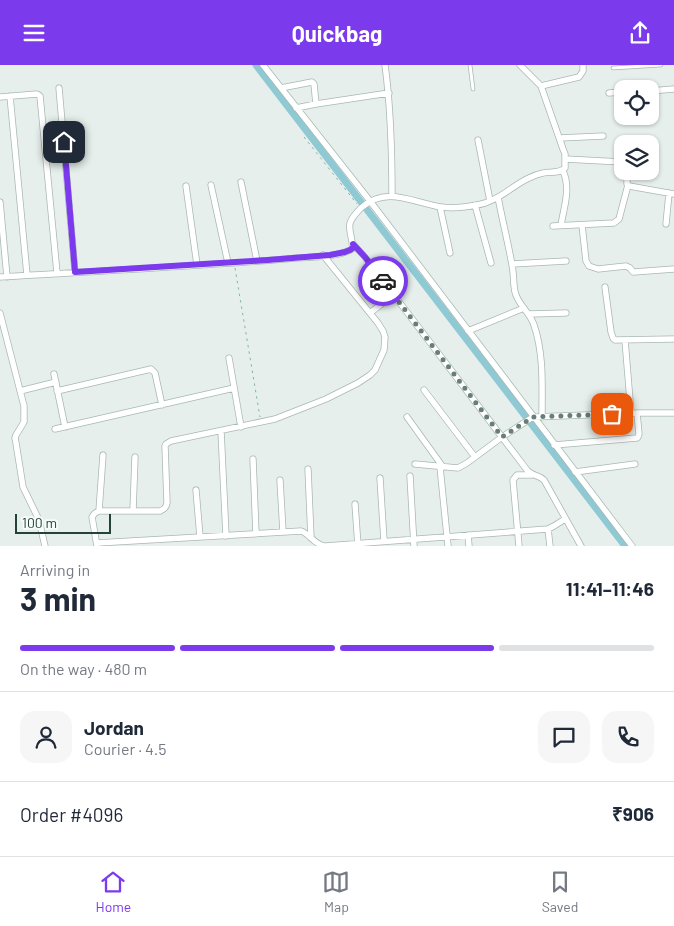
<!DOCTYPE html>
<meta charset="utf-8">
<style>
body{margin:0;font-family:Barlow,sans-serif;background:#f6f6f7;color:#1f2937;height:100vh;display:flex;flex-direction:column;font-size:19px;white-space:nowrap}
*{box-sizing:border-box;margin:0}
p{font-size:16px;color:#747a83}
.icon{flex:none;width:28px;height:28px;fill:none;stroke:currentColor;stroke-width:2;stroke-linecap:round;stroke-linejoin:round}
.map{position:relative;height:481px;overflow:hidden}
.side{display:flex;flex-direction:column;background:#fff;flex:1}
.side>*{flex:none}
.controls{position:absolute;left:614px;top:15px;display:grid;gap:10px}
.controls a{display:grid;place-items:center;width:45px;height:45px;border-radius:10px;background:#fff;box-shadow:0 1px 4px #0004;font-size:25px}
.scale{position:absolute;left:15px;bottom:12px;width:96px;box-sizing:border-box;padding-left:5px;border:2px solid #24423a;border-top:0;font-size:14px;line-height:18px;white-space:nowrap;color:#24423a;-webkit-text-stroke:4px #f7fbf9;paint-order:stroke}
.pin{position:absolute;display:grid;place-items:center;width:42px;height:42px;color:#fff;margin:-21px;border-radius:10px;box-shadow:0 2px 8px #0006}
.courier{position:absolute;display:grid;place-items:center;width:50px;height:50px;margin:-25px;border:4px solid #7c3aed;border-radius:50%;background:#fff;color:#222;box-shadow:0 1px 6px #0007}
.summary em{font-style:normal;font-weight:700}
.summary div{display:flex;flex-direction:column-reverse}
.summary{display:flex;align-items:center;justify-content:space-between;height:85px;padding:0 20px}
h1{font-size:32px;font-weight:700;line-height:38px}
.bar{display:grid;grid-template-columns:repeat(4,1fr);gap:8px 5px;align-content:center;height:60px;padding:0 20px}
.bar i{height:6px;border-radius:4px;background:#e0e1e3}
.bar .selected{background:#7c3aed}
.bar p{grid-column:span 4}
.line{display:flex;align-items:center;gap:12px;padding:0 20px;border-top:1px solid #e0e1e3}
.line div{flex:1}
.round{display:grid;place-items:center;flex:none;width:52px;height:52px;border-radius:15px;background:#f6f6f7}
header{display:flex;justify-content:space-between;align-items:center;height:65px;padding:0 20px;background:#7c3aed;color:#fff;font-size:22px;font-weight:700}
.tabs{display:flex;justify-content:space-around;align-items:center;height:70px;border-top:1px solid #e0e1e3;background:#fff;font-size:14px;color:#747a83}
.tabs a{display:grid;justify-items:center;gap:2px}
.tabs .selected{color:#7c3aed}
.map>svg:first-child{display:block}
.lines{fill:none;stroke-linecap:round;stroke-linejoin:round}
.canal{stroke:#8ec9d4;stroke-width:7}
.service-casing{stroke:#a8b8b2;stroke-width:4.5}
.minor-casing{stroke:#a8b8b2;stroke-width:7}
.path{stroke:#86b3a5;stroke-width:1;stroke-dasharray:2.5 4;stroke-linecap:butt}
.service{stroke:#fff;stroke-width:3}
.minor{stroke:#fff;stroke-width:5.5}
.done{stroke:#687f78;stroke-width:5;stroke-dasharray:0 9}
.route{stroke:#7c3aed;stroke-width:6}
</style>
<header><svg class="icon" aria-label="menu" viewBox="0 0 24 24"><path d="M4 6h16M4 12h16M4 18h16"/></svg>Quickbag<svg class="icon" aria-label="share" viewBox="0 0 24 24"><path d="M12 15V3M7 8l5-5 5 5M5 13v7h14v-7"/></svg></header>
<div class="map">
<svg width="674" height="481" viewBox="0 0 674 481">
<rect width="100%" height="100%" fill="#e6efeb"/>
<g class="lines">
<path class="canal" d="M256,0L625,481"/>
<g class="service-casing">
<path id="service" d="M470,0L473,24
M613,3L661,0"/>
</g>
<g class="minor-casing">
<path id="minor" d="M263,0L370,136L632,481
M385,0C391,44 392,87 392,131
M541,21L579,12L583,6V0
M59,23L75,207
M281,23L312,17L314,19L316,39
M650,26L674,24
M609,28L622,27
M10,31L27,210
M0,32L37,29L40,31L57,208
M296,43L316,39L389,28
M560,73L603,71
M478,75L490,136
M565,94L622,97
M627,106V119L629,121L674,129
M241,117L257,196
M211,120L228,198
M186,121L197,200
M498,132C502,154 508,177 512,200C514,209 513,218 515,227C518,240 530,247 534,260C544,289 542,321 542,352
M0,137L7,212
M475,140L491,198
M440,142L450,188
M666,159L669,128
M561,160C564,142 571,123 563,106
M582,160L586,196L589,201L598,204L626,201L630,203L633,207H634L674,204
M553,161L614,158L619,154L628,120
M353,179L365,192L527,405C532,411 539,410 544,415L581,481
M512,199L566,196
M0,212C95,206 190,202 285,194C303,192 338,193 352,184C354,176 348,167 350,158C352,152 357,147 361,143C387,120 413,138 441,142C448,143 456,143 463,142C472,141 482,140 490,136C504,131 515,119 529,113C533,111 538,109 543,108C550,106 559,109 565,103V89L563,84L541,21L520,0
M605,222L611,267L613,273L615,275L674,274
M0,248L24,341V357L16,370L15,373L16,378L23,422L39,455L45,481
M370,248L393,230
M529,249L566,248
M468,266L524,243
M625,275L631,348
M229,293L241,362
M54,309L65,362
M424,325L475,392
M20,326L56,317
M57,326L151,304L155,308L162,340
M407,352L443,402
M55,364L234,323
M221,366L226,471
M554,380L637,373L638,372L639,369L637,348
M253,394L256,469
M415,399L458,403L467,398L502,372L533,352L637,348H674
M440,402L448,481
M308,404L311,473
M575,407L635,399
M410,411L414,481
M380,413L384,476
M280,415L283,467
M196,425L200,472
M355,439L358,481
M99,446L103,390
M133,446L135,392
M548,464L550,481
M468,470L469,481
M97,478L301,466C310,469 314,479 324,481
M97,481L92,452C94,448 96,447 99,446H160C164,444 166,443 167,438L165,381L166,379L171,376L275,354L326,334L358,318L370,310L375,305L384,285L385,272L383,266L378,258L323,190
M326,481L548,464L554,461L565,454
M519,481L513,415L517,410H532"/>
</g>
<path class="path" d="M304,72L357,139
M235,203L260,352"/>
<use href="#service" class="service"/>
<use href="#minor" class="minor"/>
</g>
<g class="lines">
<path class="done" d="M383,216L502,372L533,352L612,349"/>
<path class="route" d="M64,77L75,207L268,195L330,190L345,187L350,185L354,182L353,179L365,192L383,216"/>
</g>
</svg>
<div class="controls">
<a><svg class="icon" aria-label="locate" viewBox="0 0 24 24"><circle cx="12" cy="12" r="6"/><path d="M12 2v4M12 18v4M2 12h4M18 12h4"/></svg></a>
<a><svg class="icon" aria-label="layers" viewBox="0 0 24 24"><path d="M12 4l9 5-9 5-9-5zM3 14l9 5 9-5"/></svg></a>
</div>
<div class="scale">100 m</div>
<div class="pin" style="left:612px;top:349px;background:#ea580c"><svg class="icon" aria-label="bag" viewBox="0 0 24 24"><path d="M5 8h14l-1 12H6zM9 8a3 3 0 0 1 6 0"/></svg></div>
<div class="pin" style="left:64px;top:77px;background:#1f2937"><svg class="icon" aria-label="home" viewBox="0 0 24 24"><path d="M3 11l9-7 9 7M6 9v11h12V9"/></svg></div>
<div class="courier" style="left:383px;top:216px"><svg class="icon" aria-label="car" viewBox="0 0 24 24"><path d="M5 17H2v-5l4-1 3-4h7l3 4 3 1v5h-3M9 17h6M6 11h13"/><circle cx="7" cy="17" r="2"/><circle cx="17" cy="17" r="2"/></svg></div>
</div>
<section class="side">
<div class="summary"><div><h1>3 min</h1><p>Arriving in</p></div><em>11:41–11:46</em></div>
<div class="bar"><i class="selected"></i><i class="selected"></i><i class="selected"></i><i></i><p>On the way · 480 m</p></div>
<div class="line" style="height:90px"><a class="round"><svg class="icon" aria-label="person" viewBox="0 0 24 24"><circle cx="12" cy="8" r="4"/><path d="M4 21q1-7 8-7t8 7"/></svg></a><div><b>Jordan</b><p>Courier · 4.5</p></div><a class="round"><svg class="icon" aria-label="chat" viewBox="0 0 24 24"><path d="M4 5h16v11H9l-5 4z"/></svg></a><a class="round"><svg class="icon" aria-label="phone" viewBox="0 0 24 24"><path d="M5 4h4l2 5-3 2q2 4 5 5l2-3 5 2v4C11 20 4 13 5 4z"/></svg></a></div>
<div class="line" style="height:65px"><div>Order #4096</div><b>₹906</b></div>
</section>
<nav class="tabs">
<a class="selected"><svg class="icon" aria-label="home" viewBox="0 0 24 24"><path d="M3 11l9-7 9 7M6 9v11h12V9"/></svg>Home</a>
<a><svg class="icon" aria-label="map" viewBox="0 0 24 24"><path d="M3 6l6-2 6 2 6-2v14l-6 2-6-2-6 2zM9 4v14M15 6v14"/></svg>Map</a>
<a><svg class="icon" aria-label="saved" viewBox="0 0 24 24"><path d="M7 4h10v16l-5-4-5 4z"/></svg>Saved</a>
</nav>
